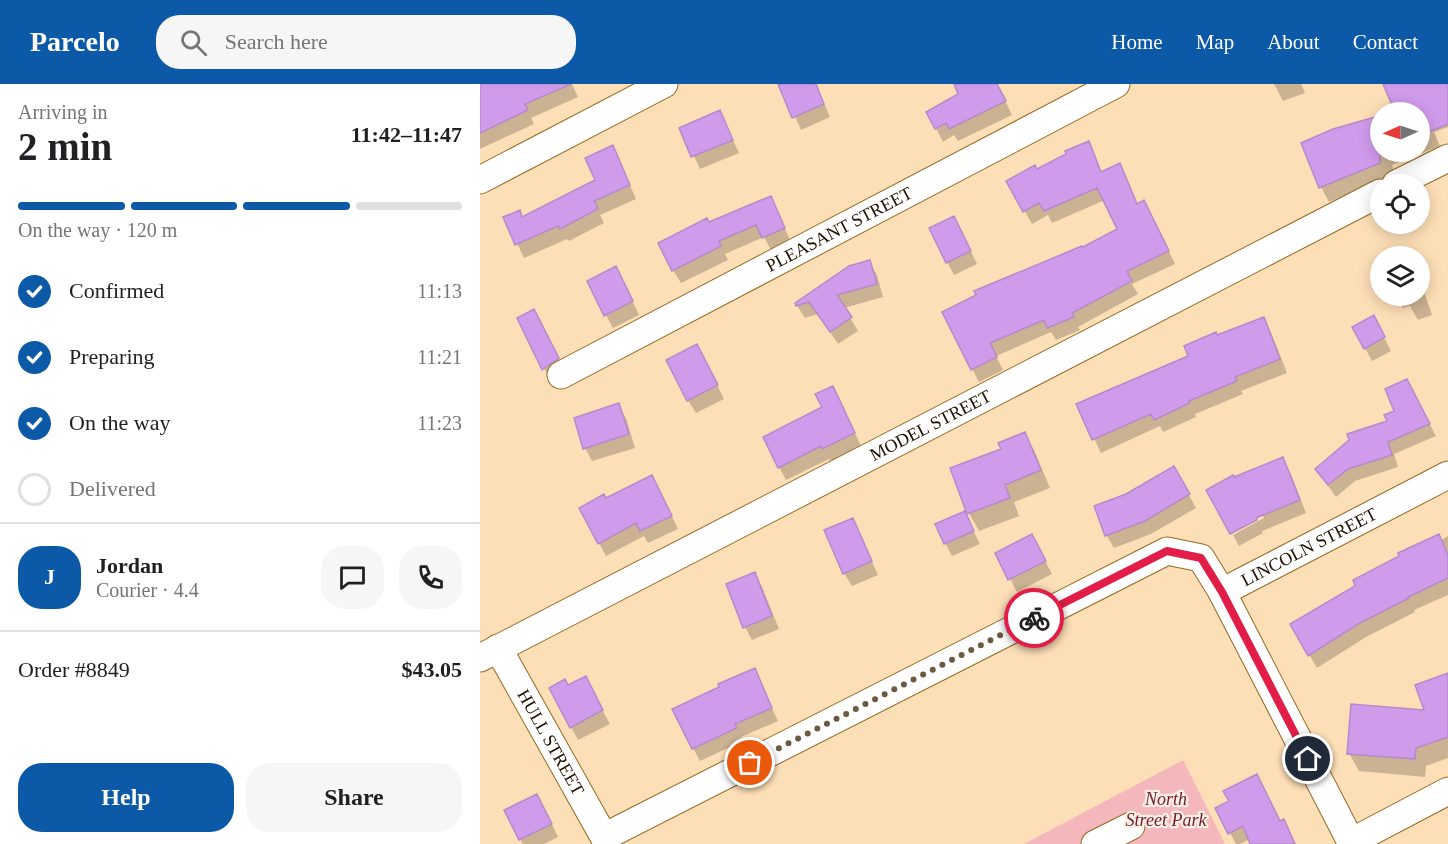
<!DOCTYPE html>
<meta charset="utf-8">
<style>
body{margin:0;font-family:"Times New Roman",serif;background:#f6f6f6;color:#202124;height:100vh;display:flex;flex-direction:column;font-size:22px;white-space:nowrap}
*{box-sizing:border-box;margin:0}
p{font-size:20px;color:#757577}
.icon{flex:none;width:33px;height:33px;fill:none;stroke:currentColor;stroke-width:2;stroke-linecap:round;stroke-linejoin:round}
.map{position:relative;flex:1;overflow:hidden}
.details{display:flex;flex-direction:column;background:#fff;width:480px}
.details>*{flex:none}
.needle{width:39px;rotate:267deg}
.controls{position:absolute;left:890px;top:18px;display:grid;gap:12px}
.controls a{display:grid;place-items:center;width:60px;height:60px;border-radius:50%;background:#fff;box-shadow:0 3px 15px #0003;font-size:30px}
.pin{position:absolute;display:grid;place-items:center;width:51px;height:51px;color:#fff;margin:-26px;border:3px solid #fff;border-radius:50%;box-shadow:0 2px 6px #0007}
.courier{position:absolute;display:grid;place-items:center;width:60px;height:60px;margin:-30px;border:4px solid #e11d48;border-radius:50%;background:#fff;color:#222;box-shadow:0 2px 8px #0007}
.headline em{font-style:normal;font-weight:700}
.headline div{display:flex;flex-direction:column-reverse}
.headline{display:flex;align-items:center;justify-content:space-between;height:102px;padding:0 18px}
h1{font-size:39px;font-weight:700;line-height:45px}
.bar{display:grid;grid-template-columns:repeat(4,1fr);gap:9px 6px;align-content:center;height:72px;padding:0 18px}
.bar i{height:8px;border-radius:4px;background:#e0e0e0}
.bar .current{background:#0c59a8}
.bar p{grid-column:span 4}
.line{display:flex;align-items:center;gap:15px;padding:0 18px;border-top:2px solid #e0e0e0}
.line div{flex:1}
.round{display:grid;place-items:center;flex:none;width:63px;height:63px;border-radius:24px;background:#f6f6f6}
ol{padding:0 18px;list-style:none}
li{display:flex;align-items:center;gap:18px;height:66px}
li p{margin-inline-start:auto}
li .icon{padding:6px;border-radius:50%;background:#0c59a8;color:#fff;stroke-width:4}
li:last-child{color:#757577}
li i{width:33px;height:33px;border:3px solid #e0e0e0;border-radius:50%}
.action{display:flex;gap:12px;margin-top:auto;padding:12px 18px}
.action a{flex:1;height:69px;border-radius:24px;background:#0c59a8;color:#fff;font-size:24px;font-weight:700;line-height:69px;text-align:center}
.action a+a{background:#f6f6f6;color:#202124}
header{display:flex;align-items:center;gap:36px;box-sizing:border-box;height:84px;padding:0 30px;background:#0c59a8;color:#fff}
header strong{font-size:28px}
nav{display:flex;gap:33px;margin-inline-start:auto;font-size:21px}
.search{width:420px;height:54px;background:#f6f6f6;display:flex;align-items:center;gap:15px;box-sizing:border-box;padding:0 21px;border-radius:24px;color:#757577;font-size:22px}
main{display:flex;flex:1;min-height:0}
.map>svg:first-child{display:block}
.green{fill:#f4b7bb}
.shadow{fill:#0003}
.building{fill:#d19bec;stroke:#b589ca;stroke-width:1.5}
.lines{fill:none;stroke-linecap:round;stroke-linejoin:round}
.minor-casing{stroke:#966820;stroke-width:29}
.minor{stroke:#fff;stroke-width:27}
.done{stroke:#6d5940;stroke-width:6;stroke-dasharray:0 10.8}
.route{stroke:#e11d48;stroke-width:8}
.labels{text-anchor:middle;stroke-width:4.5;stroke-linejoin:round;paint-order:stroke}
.street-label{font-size:18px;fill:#1f1100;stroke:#faf0e3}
.park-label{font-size:18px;font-style:italic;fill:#75192b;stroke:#faf0e3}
</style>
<header>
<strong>Parcelo</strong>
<div class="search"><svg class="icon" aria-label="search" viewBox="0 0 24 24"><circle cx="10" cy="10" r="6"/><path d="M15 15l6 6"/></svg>Search here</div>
<nav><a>Home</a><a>Map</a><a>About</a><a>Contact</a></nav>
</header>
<main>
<section class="details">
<div class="headline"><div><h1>2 min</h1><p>Arriving in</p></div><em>11:42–11:47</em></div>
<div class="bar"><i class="current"></i><i class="current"></i><i class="current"></i><i></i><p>On the way · 120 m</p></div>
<ol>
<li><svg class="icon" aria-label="check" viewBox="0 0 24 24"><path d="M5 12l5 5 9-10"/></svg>Confirmed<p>11:13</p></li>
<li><svg class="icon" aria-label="check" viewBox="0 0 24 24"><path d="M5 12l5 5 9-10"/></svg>Preparing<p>11:21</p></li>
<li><svg class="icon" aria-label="check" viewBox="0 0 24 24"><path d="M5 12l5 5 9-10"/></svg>On the way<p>11:23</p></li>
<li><i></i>Delivered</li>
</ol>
<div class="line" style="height:108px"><b class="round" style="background:#0c59a8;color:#fff">J</b><div><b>Jordan</b><p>Courier · 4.4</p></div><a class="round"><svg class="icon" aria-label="chat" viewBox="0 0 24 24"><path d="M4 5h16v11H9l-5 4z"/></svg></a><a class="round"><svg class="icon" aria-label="phone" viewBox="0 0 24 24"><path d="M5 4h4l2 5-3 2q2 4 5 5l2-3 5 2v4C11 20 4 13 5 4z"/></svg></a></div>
<div class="line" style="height:78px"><div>Order #8849</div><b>$43.05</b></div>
<div class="action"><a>Help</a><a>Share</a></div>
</section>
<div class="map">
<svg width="968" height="760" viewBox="0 0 968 760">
<rect width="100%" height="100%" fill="#fddfb7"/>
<path class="green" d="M703,676L745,760H544Z"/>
<path class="shadow" d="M6,0H92L98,13L51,34L54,40L0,65V11Z
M300,0H336L350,33L321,46Z
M475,0H517L532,31L478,57L474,51L463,58L448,29L480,11Z
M794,0H821L825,9L803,17Z
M905,0H968V43L954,48L960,62L912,81L916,92L893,99L849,118L841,103L854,47L900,33V68H939V28H914H916Z
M240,28L259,69L220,85L201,45Z
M608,59L622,89L639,81L658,121L671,131L695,180L652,200L658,210L598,243L600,246L576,256L571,248L516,272L523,286L499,298L464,229L602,165L639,146L625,116L572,139L568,131L552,140L528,98L557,87Z
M133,63L156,115L120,131L124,139L89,157L87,155L44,174L25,134L43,135L117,96Z
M291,114L311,158L291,166L284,153L245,170L248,176L201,199L193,186Z
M481,147L497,180L474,191L467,178Z
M389,178L397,191L403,213L364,224L378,247L358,260L338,230L325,234L316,220Z
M939,193L952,231L938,236L930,222L923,224L916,212H939Z
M143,197L159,231L133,244L126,231Z
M39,234L61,240L85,288L71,298Z
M783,235L791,248L807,289L761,307L763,310L715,330L716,333L683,348L680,342L621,369L598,321L710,273L737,253Z
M900,246L911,267L892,277L885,264Z
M224,275L244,315L216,329L208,316Z
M933,309L956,352L914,370L918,383L875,397L856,413L837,386L909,338L916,327Z
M360,317L381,362L350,377L349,375L306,396L299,383Z
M138,321L146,334L155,364L112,377L105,364L95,335Z
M544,349L554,366L570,404L534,418L539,432L499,447L489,429L472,385L523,366Z
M802,375L810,388L826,429L782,447L783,449L759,462L753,451L784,434L783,431L751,448Z
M694,384L716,424L671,450L634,464L627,452L616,423L647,411Z
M179,406L198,445L168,459L164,452L126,472L119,459L125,415Z
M484,429L500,460L472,472L465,459Z
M373,436L398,491L372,502L364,489Z
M968,452V511L934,526L935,528L886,553L837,584L812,541Z
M559,465L572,490L537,508L517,470Z
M274,490L282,503L299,545L272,556L265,543Z
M274,586L298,637L261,653L263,657L220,677L213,664Z
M968,591V674L946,682L945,693L879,687L869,669L946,628Z
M88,603L112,607L130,640L98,656L91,643Z
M64,724L78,753L64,760H43L40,755Z
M737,725L800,738L804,737L816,760H772L770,755L760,760H756Z"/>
<path class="building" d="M0,0H91L45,20L48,26L0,49Z
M298,0H336L344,20L312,34Z
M474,0H517L526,17L469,45L466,39L455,45L446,28L478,10Z
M903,0H968V40L939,52V28H915Z
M240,26L253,56L211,73L199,44Z
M895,33L900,50V79L839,104L821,59L853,45Z
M609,57L621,88L640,79L657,120L664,116L689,167L647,187L652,197L592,229L594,233L567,244L564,236L510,259L517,273L491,286L462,228L496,211L494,207L602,162L603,163L637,145L617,104L564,127L559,119L543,128L526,97L555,81L557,85L586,70L585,67Z
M133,61L150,101L114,117L118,125L80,145L78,142L35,161L23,133L40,126L42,133L115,96L105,74Z
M291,112L305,144L282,154L276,141L239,157L241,162L192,187L178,159L227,134L229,138Z
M474,132L491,167L466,179L449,144Z
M390,176L397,200L357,211L372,233L350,248L329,218L316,222L315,219L369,182Z
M136,182L153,217L124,232L107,197Z
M54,225L79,274L62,286L37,234Z
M894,231L905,253L884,265L872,243Z
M784,233L800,275L755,293L757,297L709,317L710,319L674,336L671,330L612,356L596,320L708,272L704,262L736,248L737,251Z
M217,260L238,301L207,317L186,276Z
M927,295L950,340L908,358L912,371L868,385L848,401L835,385L869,356L867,350L907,337L904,331L914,327L905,305Z
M353,302L375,349L342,365L341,362L298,384L283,353L342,323L335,310Z
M139,319L149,350L103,365L94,334Z
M545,348L561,386L525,401L530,414L487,430L470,384L521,365L518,359Z
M803,373L820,416L776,434L777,436L750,450L726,406L753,391L754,393Z
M694,382L710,410L665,437L625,452L614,422L646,410Z
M172,391L192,432L160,447L156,439L118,460L99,424L124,410L126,414Z
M485,427L494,447L464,460L455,440Z
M373,434L392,477L363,490L344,446Z
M552,450L566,477L528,496L515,469Z
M959,450L968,471V494L928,513L929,514L878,540L828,572L810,540L875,502L873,496L919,472L918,469Z
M275,488L292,532L263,544L246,500Z
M275,584L292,624L255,640L257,644L212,665L192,625L239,603L238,600Z
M968,589V653L936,664L935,675L867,670L871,620L944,626L935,601Z
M106,592L123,626L90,644L69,604L85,595L88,601Z
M777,690L800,737L804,735L815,760H770L763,742L748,750L735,724L749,717L743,707Z
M57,710L72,740L39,756L24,726Z"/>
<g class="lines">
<g class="minor-casing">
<g id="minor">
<path d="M0,96L184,0"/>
<path d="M916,100L968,74"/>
<path id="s1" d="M81,291L636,0"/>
<path id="s2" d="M742,508L968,391"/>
<path id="s3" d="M18,564L124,753L687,467L721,474L742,508L872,760"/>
<path id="s4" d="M0,574L900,109"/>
<path d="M871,758L968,707"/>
<path d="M615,760L651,742"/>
</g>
</g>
<use href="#minor" class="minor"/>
</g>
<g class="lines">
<path class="done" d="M270,679L554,534"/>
<path class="route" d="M554,534L687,467L721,474L742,508L828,675"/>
</g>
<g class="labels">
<g class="street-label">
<text dy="6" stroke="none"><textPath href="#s1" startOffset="314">PLEASANT STREET</textPath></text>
<text dy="6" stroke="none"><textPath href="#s4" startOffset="507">MODEL STREET</textPath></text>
<text dy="6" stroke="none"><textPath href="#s2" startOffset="98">LINCOLN STREET</textPath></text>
<text dy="6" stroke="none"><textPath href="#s3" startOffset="108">HULL STREET</textPath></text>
</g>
<g class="park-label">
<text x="686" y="721">North<tspan x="686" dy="21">Street Park</tspan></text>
</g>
</g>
</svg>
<div class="controls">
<a><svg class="needle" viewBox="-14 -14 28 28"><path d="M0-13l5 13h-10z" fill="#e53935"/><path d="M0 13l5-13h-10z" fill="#757577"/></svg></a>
<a><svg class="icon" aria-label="locate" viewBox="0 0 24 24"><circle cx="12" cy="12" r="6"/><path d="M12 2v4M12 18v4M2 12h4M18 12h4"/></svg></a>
<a><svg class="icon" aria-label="layers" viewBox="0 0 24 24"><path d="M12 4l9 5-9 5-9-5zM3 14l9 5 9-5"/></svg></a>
</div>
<div class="pin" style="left:270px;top:679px;background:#ea580c"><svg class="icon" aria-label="bag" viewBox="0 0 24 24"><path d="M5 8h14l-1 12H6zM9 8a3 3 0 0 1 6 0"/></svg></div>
<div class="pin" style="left:828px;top:675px;background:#1f2937"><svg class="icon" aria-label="home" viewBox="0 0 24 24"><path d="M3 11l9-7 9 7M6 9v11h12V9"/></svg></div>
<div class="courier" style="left:554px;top:534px"><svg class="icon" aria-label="bike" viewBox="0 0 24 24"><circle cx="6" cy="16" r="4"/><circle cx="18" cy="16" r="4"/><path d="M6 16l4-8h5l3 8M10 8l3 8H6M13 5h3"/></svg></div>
</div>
</main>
